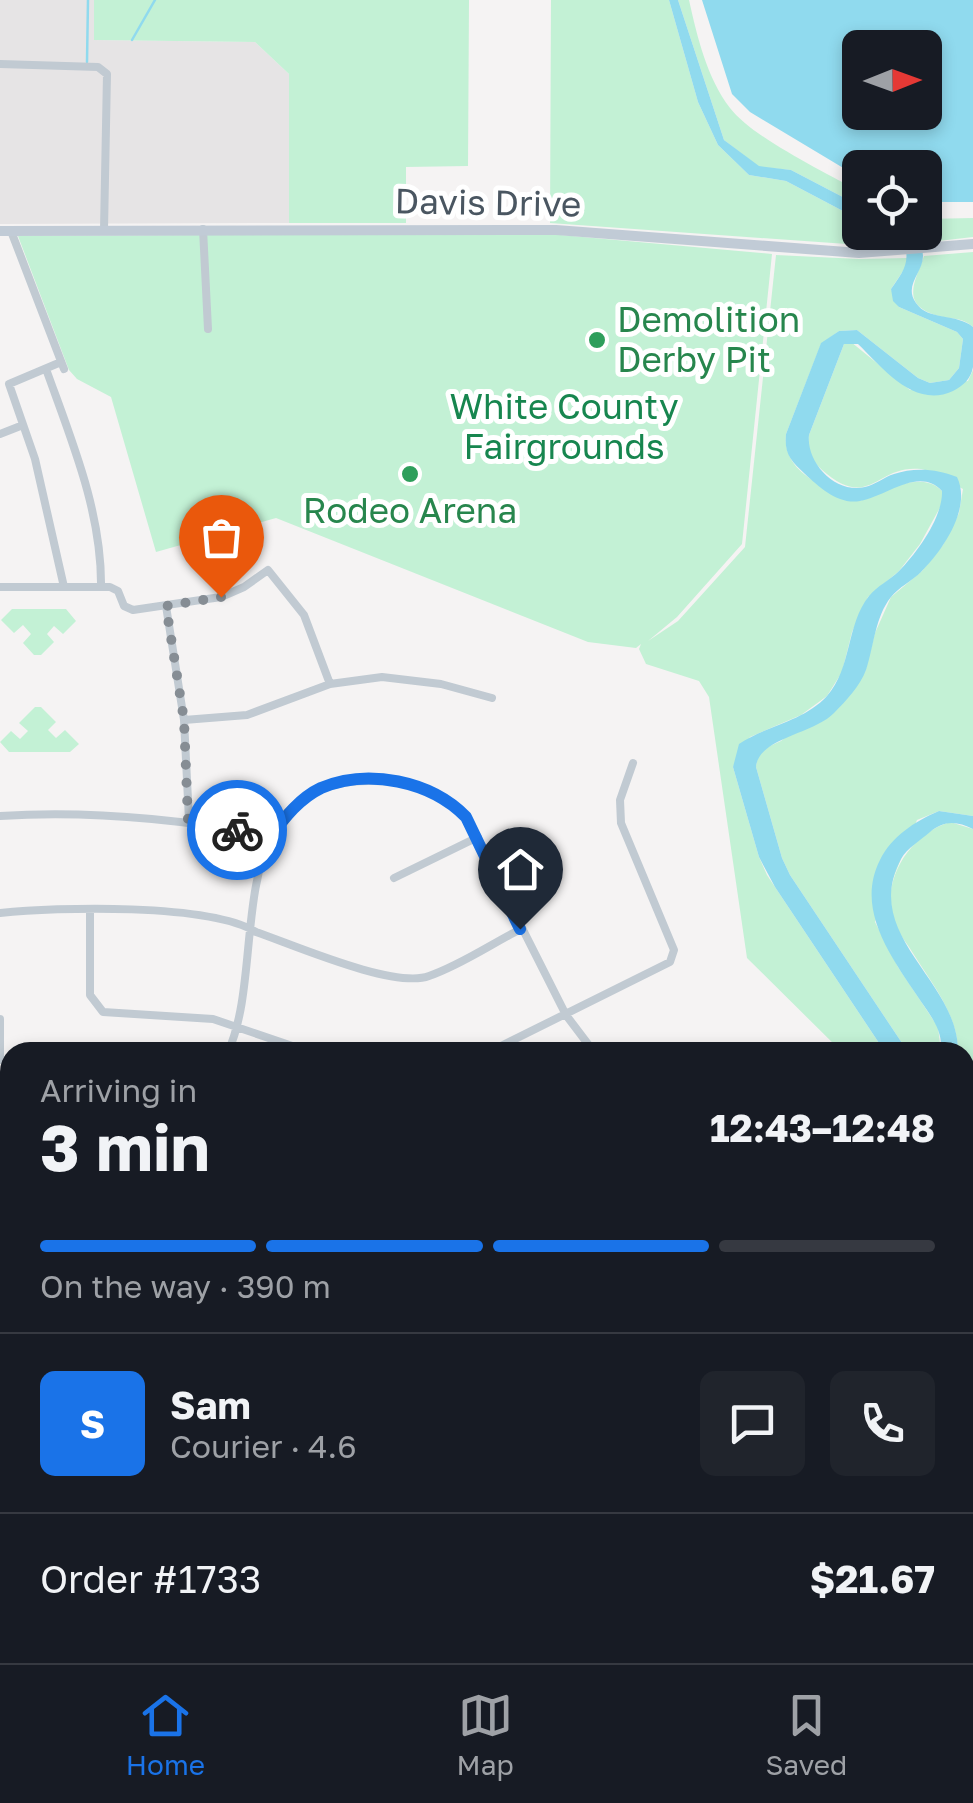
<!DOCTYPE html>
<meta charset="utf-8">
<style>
body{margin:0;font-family:"Golos Text",sans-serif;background:#20242c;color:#f1f3f6;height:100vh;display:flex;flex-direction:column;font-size:38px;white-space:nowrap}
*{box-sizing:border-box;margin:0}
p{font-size:32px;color:#9ea1a6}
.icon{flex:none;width:55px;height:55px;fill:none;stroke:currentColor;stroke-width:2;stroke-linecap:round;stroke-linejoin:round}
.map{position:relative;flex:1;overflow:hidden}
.side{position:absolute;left:0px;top:1042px;width:975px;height:622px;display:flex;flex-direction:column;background:#171b24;border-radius:30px 30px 0 0;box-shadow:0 5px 15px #0003}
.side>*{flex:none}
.needle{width:65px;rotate:89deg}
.tools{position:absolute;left:842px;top:30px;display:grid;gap:20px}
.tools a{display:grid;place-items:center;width:100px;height:100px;border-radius:15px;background:#171b24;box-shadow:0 5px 15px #0003;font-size:50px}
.pin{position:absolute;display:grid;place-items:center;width:85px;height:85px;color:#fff;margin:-102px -42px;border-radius:50% 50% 50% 0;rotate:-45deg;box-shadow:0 0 10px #0007}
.pin .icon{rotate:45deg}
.courier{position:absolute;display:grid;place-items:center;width:100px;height:100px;margin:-50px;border:8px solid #1a73e8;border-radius:50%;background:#fff;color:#222;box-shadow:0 2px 12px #0007}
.head em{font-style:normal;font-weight:700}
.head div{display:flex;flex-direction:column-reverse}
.head{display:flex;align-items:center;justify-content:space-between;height:170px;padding:0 40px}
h1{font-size:65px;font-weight:700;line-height:75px}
.bar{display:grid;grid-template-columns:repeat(4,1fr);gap:15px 10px;align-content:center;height:120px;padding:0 40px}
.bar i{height:12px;border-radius:8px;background:#363941}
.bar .current{background:#1a73e8}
.bar p{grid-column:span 4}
.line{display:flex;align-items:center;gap:25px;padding:0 40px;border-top:2px solid #363941}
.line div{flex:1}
.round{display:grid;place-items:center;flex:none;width:105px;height:105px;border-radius:15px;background:#20242c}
.tabs{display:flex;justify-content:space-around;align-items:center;height:140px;border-top:2px solid #363941;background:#171b24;font-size:28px;color:#9ea1a6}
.tabs a{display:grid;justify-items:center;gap:5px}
.tabs .current{color:#1a73e8}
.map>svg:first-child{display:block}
.commercial{fill:#fdf9ef}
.education{fill:#e6e4e5}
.green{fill:#c3f1d5}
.water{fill:#90daee;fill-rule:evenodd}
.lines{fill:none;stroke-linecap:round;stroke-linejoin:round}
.stream{stroke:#90daee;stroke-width:2.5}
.street{stroke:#c1cad2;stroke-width:8}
.secondary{stroke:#c1cbd6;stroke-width:10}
.done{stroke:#868d94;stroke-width:10;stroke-dasharray:0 18}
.route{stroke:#1a73e8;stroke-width:12}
.leisure-dot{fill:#2e9e5b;stroke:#fff;stroke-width:4}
.labels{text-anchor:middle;stroke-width:10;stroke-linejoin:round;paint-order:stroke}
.street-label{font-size:35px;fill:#4a5661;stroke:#fff}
.leisure-label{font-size:35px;fill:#27864d;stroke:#fff;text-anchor:start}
.park-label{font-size:35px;fill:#17864f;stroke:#fff}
</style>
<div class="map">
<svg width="973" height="1663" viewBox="0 0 973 1663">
<rect width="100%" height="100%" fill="#f5f3f3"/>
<path class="commercial" d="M0,1587H10V1655H15V1663H0Z"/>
<path class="education" d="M0,0H94V40L255,42L289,74V223L0,224Z"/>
<path class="green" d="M94,0H469L468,166L406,167V223H289V74L255,42L94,40Z
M551,0H669L698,102L718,145L749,175L786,181L860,220V232L884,233L904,243L861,245L550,223Z
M678,0H689C697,36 707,78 730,108C753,138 825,172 860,192V206L791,170L759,167L724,140Z
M973,218V237L921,243L909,233L925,232V219Z
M538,233L772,254L742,544L677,617L648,641L678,621L745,547L776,255L859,259L907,258V265L891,289L899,307L957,332L963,339L959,368L949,380L930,383L918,378L857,330L839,331L821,344L786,434C782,475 829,489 860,501C883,492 921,469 942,491L943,502L920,544L899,571L868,597L852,632L842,672L827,696L801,715L750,737L733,767L759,857L767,875L885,1052H842L747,958L709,697L699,681L646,664L639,649L641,644L636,648L588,642L276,518L156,552L111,397L77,379L69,370L18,236Z
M973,252V327C963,318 955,319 943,317C900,307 913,286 924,256Z
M851,342L910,390L968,381L973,370V816L939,811L917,820L875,922L898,967L938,1027L941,1052H908L790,875L782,858L756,767C757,751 767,747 781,741L865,672L875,633L891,597L922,571L943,545L959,513L963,489C951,483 934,471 921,469C875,464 870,513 821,469C810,458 807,450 809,435L844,344Z
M12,609H66L76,621L63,634L54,626L47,634L54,642L41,655H34L23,643L31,634L23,625L14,633L1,620Z
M35,707H41L56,722L48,730L56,738L65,730L79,744L70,752H9L0,742L11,731L20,739L28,731L19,723Z
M950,822L973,829V1082L965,1091V1052H958C958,1013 929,980 909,947C904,939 895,929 893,920C881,878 911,834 950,822Z
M973,1417V1663H578L582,1655H890L901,1661L905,1655H965V1421Z"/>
<path class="water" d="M669,0H678L724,140L759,166L791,170L860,206V220L786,181L749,175L718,145L698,102Z
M702,0H973V202H925V168H860V178L750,112L732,94ZM860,48H925V112H860Z
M884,233H909C945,263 898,278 916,303C928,321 957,313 973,327C973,340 973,355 973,367C971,379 963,386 953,391C914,409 883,368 858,344H844L809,435C806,462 835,494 865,487C875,485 884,477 894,474C914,467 938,469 957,477C972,508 943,550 921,572C912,581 899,587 891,597C875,617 874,646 866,670C860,686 846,701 834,713C814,734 758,738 756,767L782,858L790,875L908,1052H885L775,887L759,857L733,767L739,744C767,725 803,722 827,696C852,668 846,625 869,596C877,586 890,580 899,571C917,553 943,517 942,491C919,466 886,497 860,501C839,505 820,488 805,474C791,461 784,454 786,434L821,343L839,331L857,330L918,378L930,383L949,380L959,368L963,339L957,332L899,307L893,301L891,289C902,273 911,263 904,243Z
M939,811L973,816V829C957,821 944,820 930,832C921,840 907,848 901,859C860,936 959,980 958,1052H941C943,1032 933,1019 922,1003C894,961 854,911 880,860C891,837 915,821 939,811Z"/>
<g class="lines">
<path class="stream" d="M132,40L155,0
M87,62L88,0
M965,1430L973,1429"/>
<path class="street" d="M0,64L98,67L107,74L104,230
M203,229L208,329
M11,231L64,369
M61,362L9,384L35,459L64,587
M46,369C71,439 102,512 101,587
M0,434L23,425
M0,587H110L118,591L124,606L133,610L221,597L244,587L268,570L304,615L330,684
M166,606L184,720L189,820
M184,720L247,715L330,684L382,677L441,684L492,698
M0,816C92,810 180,819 271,836
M394,878L478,837
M90,909V995L103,1012L213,1019L310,1052
M0,913C57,907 209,903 256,932C294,945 394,989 429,976C461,965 491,944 521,929
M0,1019V1060H10
M228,1052C269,962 216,783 368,781C407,780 438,788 466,817L566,1015L594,1052
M489,1052L670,962L674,950L621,823L620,800L633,763
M0,1104H10
M0,1118L10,1119
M0,1209L10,1208
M965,1315L973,1316
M0,1351H10
M0,1476H10
M0,1553H10
M50,1655V1663
M117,1655V1663
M188,1655V1663
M874,1655L885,1663
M533,1656L534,1655
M311,1663L315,1655
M430,1663L434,1655"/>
<path class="secondary" d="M0,231L556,230L859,253L973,244"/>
</g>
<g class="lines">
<path class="done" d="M221,597L166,606L184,720L188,820L237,830"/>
<path class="route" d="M237,830L271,836C285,817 300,798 321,788C368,768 431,781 466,817L520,929"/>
</g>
<g class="leisure-dot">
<circle cx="597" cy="340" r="10"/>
<circle cx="410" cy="474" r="10"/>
</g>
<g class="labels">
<g class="street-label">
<text transform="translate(488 203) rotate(1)" y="12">Davis Drive</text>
</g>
<g class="leisure-label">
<text x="617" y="332">Demolition<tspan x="617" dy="40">Derby Pit</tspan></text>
<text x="410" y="523" text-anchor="middle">Rodeo Arena</text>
</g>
<g class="park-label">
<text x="564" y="419">White County<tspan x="564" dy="40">Fairgrounds</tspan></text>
</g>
</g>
</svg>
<div class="tools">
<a><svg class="needle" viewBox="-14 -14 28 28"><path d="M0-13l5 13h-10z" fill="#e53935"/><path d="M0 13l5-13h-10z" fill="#9ea1a6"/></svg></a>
<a><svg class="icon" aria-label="locate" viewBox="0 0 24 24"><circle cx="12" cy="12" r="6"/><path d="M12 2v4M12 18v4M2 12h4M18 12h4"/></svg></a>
</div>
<div class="pin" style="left:221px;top:597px;background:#ea580c"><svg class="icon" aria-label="bag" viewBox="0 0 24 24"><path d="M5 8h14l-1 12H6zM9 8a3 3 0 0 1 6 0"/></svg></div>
<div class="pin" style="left:520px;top:929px;background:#1f2937"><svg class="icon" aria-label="home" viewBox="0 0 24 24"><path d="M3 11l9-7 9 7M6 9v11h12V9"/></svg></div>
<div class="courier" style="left:237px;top:830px"><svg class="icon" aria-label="bike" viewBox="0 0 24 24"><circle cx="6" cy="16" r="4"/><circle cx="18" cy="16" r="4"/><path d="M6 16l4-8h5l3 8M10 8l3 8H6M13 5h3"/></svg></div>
<section class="side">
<div class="head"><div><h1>3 min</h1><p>Arriving in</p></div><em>12:43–12:48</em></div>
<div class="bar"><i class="current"></i><i class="current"></i><i class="current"></i><i></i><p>On the way · 390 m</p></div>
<div class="line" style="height:180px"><b class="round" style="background:#1a73e8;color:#fff">S</b><div><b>Sam</b><p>Courier · 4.6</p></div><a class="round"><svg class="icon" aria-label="chat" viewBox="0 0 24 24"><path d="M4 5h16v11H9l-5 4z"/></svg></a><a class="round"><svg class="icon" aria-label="phone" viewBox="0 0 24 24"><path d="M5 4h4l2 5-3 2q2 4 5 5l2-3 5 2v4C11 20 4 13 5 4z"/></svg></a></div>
<div class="line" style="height:130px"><div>Order #1733</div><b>$21.67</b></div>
</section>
</div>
<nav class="tabs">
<a class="current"><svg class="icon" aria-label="home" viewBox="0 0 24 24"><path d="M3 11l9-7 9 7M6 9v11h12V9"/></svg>Home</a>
<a><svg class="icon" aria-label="map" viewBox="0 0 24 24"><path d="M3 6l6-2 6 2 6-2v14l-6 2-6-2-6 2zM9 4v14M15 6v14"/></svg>Map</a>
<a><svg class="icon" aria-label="saved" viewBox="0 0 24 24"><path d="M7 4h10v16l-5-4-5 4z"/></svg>Saved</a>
</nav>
